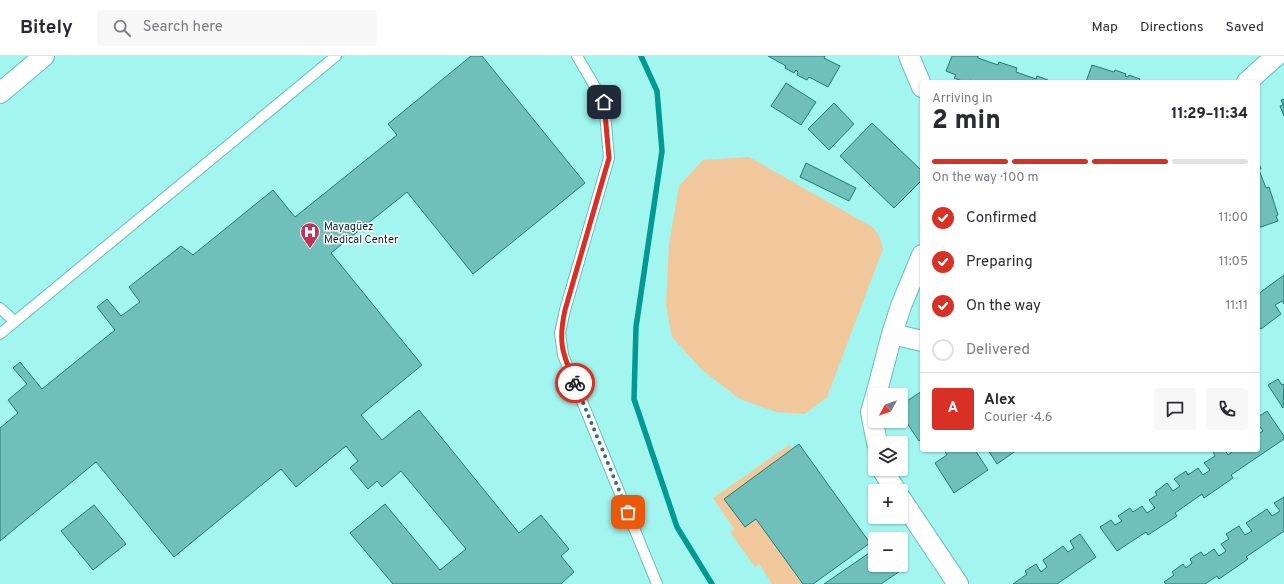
<!DOCTYPE html>
<meta charset="utf-8">
<style>
body{margin:0;font-family:Overpass,sans-serif;background:#f7f7f7;color:#2b2b33;height:100vh;display:flex;flex-direction:column;font-size:15px;white-space:nowrap}
*{box-sizing:border-box;margin:0}
p{font-size:13px;color:#7c7c81}
.icon{flex:none;width:22px;height:22px;fill:none;stroke:currentColor;stroke-width:2;stroke-linecap:round;stroke-linejoin:round}
.map{position:relative;flex:1;overflow:hidden}
.drawer{position:absolute;left:920px;top:24px;width:340px;height:372px;display:flex;flex-direction:column;background:#fff;border-radius:4px;box-shadow:0 1px 3px #0004}
.drawer>*{flex:none}
.needle{width:26px;rotate:230deg}
.controls{position:absolute;left:868px;top:332px;display:grid;gap:8px}
.controls a{display:grid;place-items:center;width:40px;height:40px;border-radius:4px;background:#fff;box-shadow:0 1px 3px #0004;font-size:20px}
.pin{position:absolute;display:grid;place-items:center;width:34px;height:34px;color:#fff;margin:-17px;border-radius:8px;box-shadow:0 2px 6px #0006}
.courier{position:absolute;display:grid;place-items:center;width:40px;height:40px;margin:-20px;border:3px solid #d93025;border-radius:50%;background:#fff;color:#222;box-shadow:0 1px 5px #0007}
.head em{font-style:normal;font-weight:800}
.head div{display:flex;flex-direction:column-reverse}
.head{display:flex;align-items:center;justify-content:space-between;height:68px;padding:0 12px}
h1{font-size:26px;font-weight:800;line-height:30px}
.bar{display:grid;grid-template-columns:repeat(4,1fr);gap:6px 4px;align-content:center;height:48px;padding:0 12px}
.bar i{height:5px;border-radius:3px;background:#e1e1e2}
.bar .current{background:#d93025}
.bar p{grid-column:span 4}
.line{display:flex;align-items:center;gap:10px;padding:0 12px;border-top:1px solid #e1e1e2}
.line div{flex:1}
.round{display:grid;place-items:center;flex:none;width:42px;height:42px;border-radius:4px;background:#f7f7f7}
ol{padding:0 12px;list-style:none}
li{display:flex;align-items:center;gap:12px;height:44px}
li p{margin-inline-start:auto}
li .icon{padding:4px;border-radius:50%;background:#d93025;color:#fff;stroke-width:4}
li:last-child{color:#7c7c81}
li i{width:22px;height:22px;border:2px solid #e1e1e2;border-radius:50%}
header{display:flex;align-items:center;gap:24px;box-sizing:border-box;height:56px;padding:0 20px;background:#fff;border-bottom:1px solid #e1e1e2}
header strong{font-size:19px}
nav{display:flex;gap:22px;margin-inline-start:auto;font-size:14px}
.search{width:280px;height:36px;background:#f7f7f7;display:flex;align-items:center;gap:10px;box-sizing:border-box;padding:0 14px;border-radius:4px;color:#7c7c81;font-size:15px}
.map>svg:first-child{display:block}
.garden{fill:#f0c89b}
.lines{fill:none;stroke-linecap:round;stroke-linejoin:round}
.stream{stroke:#009a93;stroke-width:5.5}
.building{fill:#6fc0ba;stroke:#237b76}
.lane-casing{stroke:#6bbcb7;stroke-width:12}
.street-casing{stroke:#6bbcb7;stroke-width:22}
.lane{stroke:#fff;stroke-width:10}
.street{stroke:#fff;stroke-width:20}
.done{stroke:#3a6e6a;stroke-width:4;stroke-dasharray:0 7.2}
.route{stroke:#d93025;stroke-width:5}
.labels{text-anchor:middle;stroke-width:3;stroke-linejoin:round;paint-order:stroke}
.poi-label{font-size:11px;fill:#012423;stroke:#fff;text-anchor:start}
</style>
<header>
<strong>Bitely</strong>
<div class="search"><svg class="icon" aria-label="search" viewBox="0 0 24 24"><circle cx="10" cy="10" r="6"/><path d="M15 15l6 6"/></svg>Search here</div>
<nav><a>Map</a><a>Directions</a><a>Saved</a></nav>
</header>
<div class="map">
<svg width="1284" height="528" viewBox="0 0 1284 528">
<rect width="100%" height="100%" fill="#a3f6ef"/>
<path class="garden" d="M749,101L874,172L880,182L883,193L827,341L805,358L776,356L740,343L703,315L672,281L666,250L669,188L679,130L703,104Z
M789,389L858,488L801,528H772L759,508L755,511L730,476L734,473L713,442Z"/>
<g class="lines">
<path class="stream" d="M641,0L657,35L662,95L636,271L634,343L677,471L712,528"/>
</g>
<path class="building" d="M471,0H482L585,127L473,218L407,136L331,197L422,309L361,359L382,384L419,354L519,477L541,459L569,493L561,500L574,516L561,528H393L350,477L385,448L440,514L466,493L401,415L382,431L377,425L368,433L350,412L358,405L346,390L296,431L281,413L174,501L96,406L0,485V372L18,357L8,344L27,328L13,312L20,306L42,333L115,274L97,251L107,243L121,260L140,246L129,231L181,190L193,199L273,134L295,161L397,79L388,68Z
M768,0H825L824,2L840,10L828,31L809,21L807,24L797,19L798,16L796,14L794,17L785,12L786,10Z
M952,0H978V2L998,9L999,6L1017,12L1016,16L1036,23L1037,20L1048,24L1047,26H975L970,24L969,26H965L954,22L956,19L946,15Z
M1092,9L1114,16L1115,14L1126,18L1125,20L1128,21L1129,19L1140,23L1139,25L1142,26H1086Z
M786,27L816,46L801,69L771,50Z
M1284,43V60L1280,50L1283,49L1281,44Z
M834,47L854,68L829,94L808,73Z
M872,67L922,115V124L894,152L840,100Z
M1258,104L1261,113L1259,114L1266,132L1269,131L1278,159L1276,160L1278,165L1258,172Z
M806,107L856,132L849,145L800,121Z
M1284,219V248L1282,245L1275,249L1281,258L1261,273L1258,269V238Z
M1278,323L1282,329L1284,328L1283,352L1268,329Z
M922,335V383L919,385L901,358V349Z
M1267,355L1284,380V383L1231,419L1233,422L1204,442L1202,438L1175,457L1177,460L1148,479L1146,476L1117,495L1100,471L1111,464L1115,469L1122,465L1118,460L1130,452L1133,456L1142,450L1147,457L1155,452L1149,444L1157,439L1155,436L1167,427L1173,435L1180,430L1174,423L1186,415L1188,419L1198,412L1203,419L1210,414L1204,407L1215,400L1213,396L1217,394H1225L1228,399L1235,394H1258V378L1263,375L1258,368V361Z
M799,388L870,487L813,528H803L756,463L745,471L724,443Z
M944,394H975L988,414L954,437L935,407L947,399Z
M988,394H1017L997,408Z
M1284,441V475L1246,501L1248,503L1219,523L1217,520L1205,528H1166L1164,526L1174,519L1172,516L1183,508L1186,512L1192,507L1190,503L1201,496L1204,500L1214,493L1219,500L1226,495L1221,488L1229,483L1226,478L1239,470L1245,479L1252,475L1246,467L1267,453L1272,460L1280,455L1274,447Z
M94,449L126,488L93,514L61,475Z
M1080,478L1096,501L1057,528H1013L1027,518L1025,515L1036,508L1041,516L1047,511L1043,504L1063,490L1068,496L1074,492L1070,485Z
M875,493V509H896L900,515L881,528H824Z"/>
<g class="lines">
<g class="lane-casing">
<path id="lane" d="M577,0L604,46L609,102L565,254L560,277L563,299L657,528
M0,252L15,266
M0,278L336,0"/>
</g>
<g class="street-casing">
<path id="street" d="M909,0L922,31
M1247,26L1276,0
M0,37L44,0
M892,278L922,285
M876,339L892,278L901,250L922,199
M875,342L871,356L877,387
M882,413L896,435
M901,443L958,528"/>
</g>
<use href="#lane" class="lane"/>
<use href="#street" class="street"/>
</g>
<g class="lines">
<path class="done" d="M575,327L628,456"/>
<path class="route" d="M575,327C562,297 558,286 565,254L609,102L604,46"/>
</g>
<defs>
<g id="hospital-pin" transform="scale(1)"><path d="M0 17L-7.5 6A9.5 9.5 0 1 1 7.5 6Z" fill="#c13259" stroke="#fff"/><path d="M-5-5h3v3.5h4V-5h3V5h-3V1.5h-4V5h-3Z" fill="#fff"/></g>
</defs>
<g fill-rule="evenodd">
<use href="#hospital-pin" x="310" y="176"/>
</g>
<g class="labels">
<g class="poi-label">
<text x="324" y="174">Mayagüez<tspan x="324" dy="13">Medical Center</tspan></text>
</g>
</g>
</svg>
<div class="controls">
<a><svg class="needle" viewBox="-14 -14 28 28"><path d="M0-13l5 13h-10z" fill="#e53935"/><path d="M0 13l5-13h-10z" fill="#7c7c81"/></svg></a>
<a><svg class="icon" aria-label="layers" viewBox="0 0 24 24"><path d="M12 4l9 5-9 5-9-5zM3 14l9 5 9-5"/></svg></a>
<a>+</a>
<a>−</a>
</div>
<div class="pin" style="left:628px;top:456px;background:#ea580c"><svg class="icon" aria-label="bag" viewBox="0 0 24 24"><path d="M5 8h14l-1 12H6zM9 8a3 3 0 0 1 6 0"/></svg></div>
<div class="pin" style="left:604px;top:46px;background:#1f2937"><svg class="icon" aria-label="home" viewBox="0 0 24 24"><path d="M3 11l9-7 9 7M6 9v11h12V9"/></svg></div>
<div class="courier" style="left:575px;top:327px"><svg class="icon" aria-label="bike" viewBox="0 0 24 24"><circle cx="6" cy="16" r="4"/><circle cx="18" cy="16" r="4"/><path d="M6 16l4-8h5l3 8M10 8l3 8H6M13 5h3"/></svg></div>
<section class="drawer">
<div class="head"><div><h1>2 min</h1><p>Arriving in</p></div><em>11:29–11:34</em></div>
<div class="bar"><i class="current"></i><i class="current"></i><i class="current"></i><i></i><p>On the way · 100 m</p></div>
<ol>
<li><svg class="icon" aria-label="check" viewBox="0 0 24 24"><path d="M5 12l5 5 9-10"/></svg>Confirmed<p>11:00</p></li>
<li><svg class="icon" aria-label="check" viewBox="0 0 24 24"><path d="M5 12l5 5 9-10"/></svg>Preparing<p>11:05</p></li>
<li><svg class="icon" aria-label="check" viewBox="0 0 24 24"><path d="M5 12l5 5 9-10"/></svg>On the way<p>11:11</p></li>
<li><i></i>Delivered</li>
</ol>
<div class="line" style="height:72px"><b class="round" style="background:#d93025;color:#fff">A</b><div><b>Alex</b><p>Courier · 4.6</p></div><a class="round"><svg class="icon" aria-label="chat" viewBox="0 0 24 24"><path d="M4 5h16v11H9l-5 4z"/></svg></a><a class="round"><svg class="icon" aria-label="phone" viewBox="0 0 24 24"><path d="M5 4h4l2 5-3 2q2 4 5 5l2-3 5 2v4C11 20 4 13 5 4z"/></svg></a></div>
</section>
</div>
